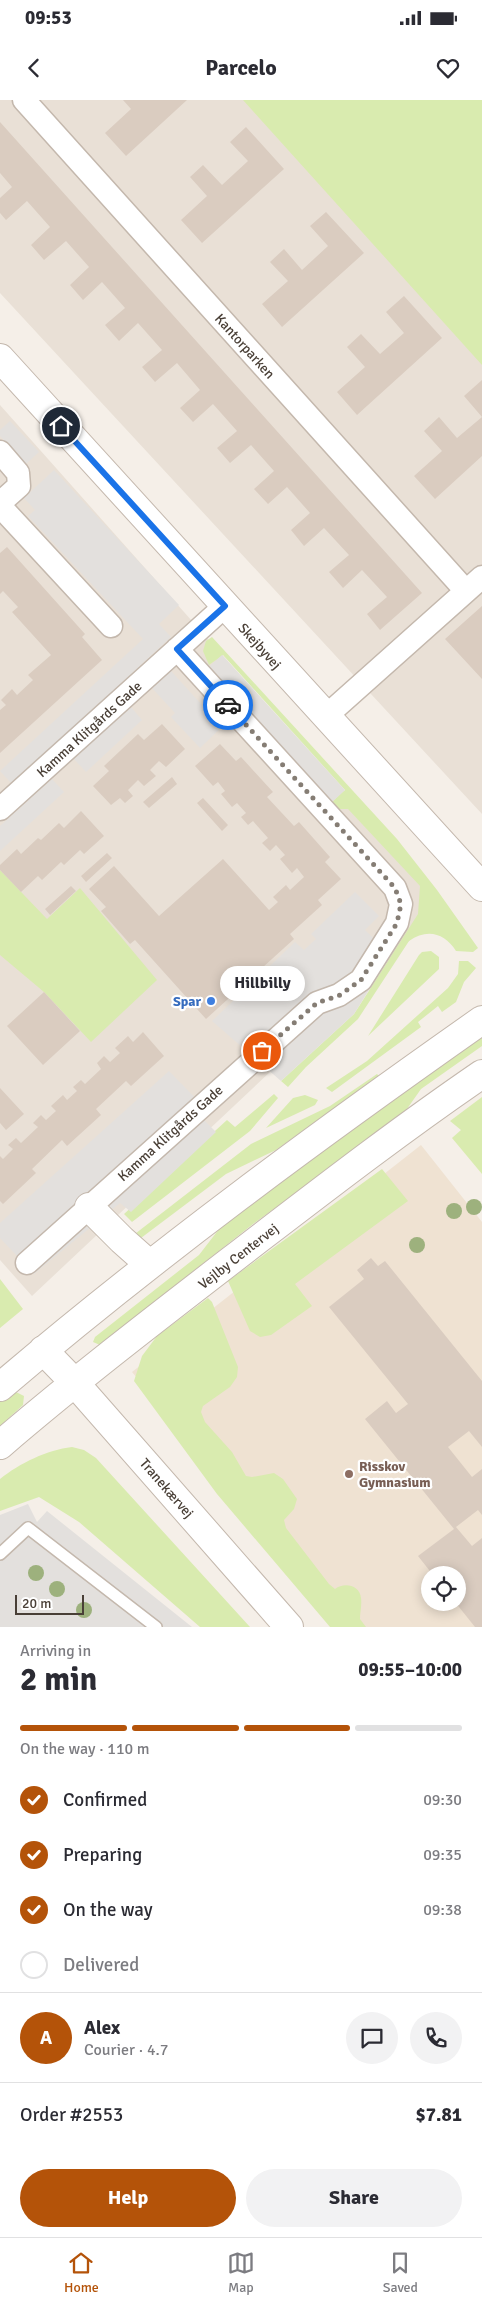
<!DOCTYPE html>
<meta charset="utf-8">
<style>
body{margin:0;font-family:Signika,sans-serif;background:#f2f2f3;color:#2b2b33;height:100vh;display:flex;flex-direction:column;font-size:19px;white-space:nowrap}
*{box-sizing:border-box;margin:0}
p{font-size:16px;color:#7c7c81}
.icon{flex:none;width:28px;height:28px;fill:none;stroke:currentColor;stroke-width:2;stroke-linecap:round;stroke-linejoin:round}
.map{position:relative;height:1527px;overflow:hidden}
.panel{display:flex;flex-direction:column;background:#fff;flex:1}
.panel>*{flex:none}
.controls{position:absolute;left:421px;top:1466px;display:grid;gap:10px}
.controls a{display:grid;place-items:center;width:45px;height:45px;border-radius:50%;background:#fff;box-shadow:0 2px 12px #0003;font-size:25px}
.scale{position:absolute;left:15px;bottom:12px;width:69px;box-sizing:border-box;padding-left:5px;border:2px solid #493f36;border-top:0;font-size:14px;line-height:18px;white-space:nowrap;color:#493f36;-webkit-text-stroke:4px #fff;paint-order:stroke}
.pin{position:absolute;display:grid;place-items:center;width:42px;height:42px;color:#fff;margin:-21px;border:2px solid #fff;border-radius:50%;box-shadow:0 1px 5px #0007}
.courier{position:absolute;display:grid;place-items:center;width:50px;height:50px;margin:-25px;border:4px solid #1a73e8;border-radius:50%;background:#fff;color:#222;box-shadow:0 1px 6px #0007}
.bubble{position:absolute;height:35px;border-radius:18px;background:#fff;box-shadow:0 2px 12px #0003;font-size:16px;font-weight:700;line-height:35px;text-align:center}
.head em{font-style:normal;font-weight:700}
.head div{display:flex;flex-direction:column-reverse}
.head{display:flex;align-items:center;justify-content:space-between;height:85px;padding:0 20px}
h1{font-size:32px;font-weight:700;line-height:38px}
.bar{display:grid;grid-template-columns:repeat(4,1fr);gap:8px 5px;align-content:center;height:60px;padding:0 20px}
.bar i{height:6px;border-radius:4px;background:#e1e1e2}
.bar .on{background:#b45309}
.bar p{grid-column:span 4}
.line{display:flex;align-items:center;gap:12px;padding:0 20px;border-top:1px solid #e1e1e2}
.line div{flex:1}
.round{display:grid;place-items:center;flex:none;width:52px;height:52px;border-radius:26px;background:#f2f2f3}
ol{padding:0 20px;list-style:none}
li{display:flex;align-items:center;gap:15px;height:55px}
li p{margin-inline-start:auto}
li .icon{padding:5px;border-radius:50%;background:#b45309;color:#fff;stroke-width:4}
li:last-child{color:#7c7c81}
li i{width:28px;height:28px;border:2px solid #e1e1e2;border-radius:50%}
.cta{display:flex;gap:10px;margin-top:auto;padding:10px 20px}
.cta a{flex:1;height:58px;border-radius:30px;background:#b45309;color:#fff;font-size:20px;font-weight:700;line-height:58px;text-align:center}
.cta a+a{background:#f2f2f3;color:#2b2b33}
.status{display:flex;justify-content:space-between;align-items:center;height:35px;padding:0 25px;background:#fff;direction:ltr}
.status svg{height:14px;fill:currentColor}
header{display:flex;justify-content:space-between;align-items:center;height:65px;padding:0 20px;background:#fff;font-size:22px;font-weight:700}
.dock{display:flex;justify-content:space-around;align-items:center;height:70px;border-top:1px solid #e1e1e2;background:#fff;font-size:14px;color:#7c7c81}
.dock a{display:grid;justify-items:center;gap:2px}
.dock .on{color:#b45309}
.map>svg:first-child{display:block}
.residential{fill:#e9e0d6}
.education{fill:#efe2d2;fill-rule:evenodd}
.green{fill:#d9ebaf}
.parking{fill:#e3e0dd}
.building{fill:#daccc0}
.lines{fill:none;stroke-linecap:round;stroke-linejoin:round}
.service-casing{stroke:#c4b8ad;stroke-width:14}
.minor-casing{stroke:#c4b8ad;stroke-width:25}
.tertiary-casing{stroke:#c4b8ad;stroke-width:30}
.service{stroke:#fff;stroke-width:11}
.minor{stroke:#fff;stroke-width:22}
.tertiary{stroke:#fff;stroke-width:28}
.tree{fill:#9db17d}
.done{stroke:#857d74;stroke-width:5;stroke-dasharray:0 9}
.route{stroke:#1a73e8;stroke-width:6}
.shop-dot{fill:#3f7fe0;stroke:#fff;stroke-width:2}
.education-dot{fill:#8d6e63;stroke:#fff;stroke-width:2}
.labels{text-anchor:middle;stroke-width:4.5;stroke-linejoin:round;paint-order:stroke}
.street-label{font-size:14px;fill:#493f36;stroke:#fff}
.shop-label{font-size:14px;font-weight:bold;fill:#366cbe;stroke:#fff;text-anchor:end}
.education-label{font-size:14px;font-weight:bold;fill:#785e54;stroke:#fff;text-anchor:start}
</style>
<div class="status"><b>09:53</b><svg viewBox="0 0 49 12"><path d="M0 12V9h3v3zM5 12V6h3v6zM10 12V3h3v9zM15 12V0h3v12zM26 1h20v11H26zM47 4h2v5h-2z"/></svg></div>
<header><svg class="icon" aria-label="back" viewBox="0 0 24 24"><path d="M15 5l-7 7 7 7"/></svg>Parcelo<svg class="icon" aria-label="heart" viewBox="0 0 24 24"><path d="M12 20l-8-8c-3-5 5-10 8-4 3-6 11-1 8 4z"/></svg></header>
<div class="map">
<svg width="482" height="1527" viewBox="0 0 482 1527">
<rect width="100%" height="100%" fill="#f5efe8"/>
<path class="residential" d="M0,0H482V714L0,193Z
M0,305L353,702L441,811L32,1196L0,1160Z"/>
<path class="education" d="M421,1045L482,1122V1527H345L132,1272ZM430,1475H458V1502H430Z"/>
<path class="green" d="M243,0H482V265Z
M212,537L397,739L437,790L478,848L473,852L456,851C445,833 427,828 409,841L358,919L306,967L288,987L281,981L354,914L418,814L420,786L348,709H338L332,702L345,690L223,555L209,565L203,551L206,541Z
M0,770L47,819L80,788L157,880L91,942L44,892L0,855Z
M431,851L439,857V869L368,936L419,855L422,852Z
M459,861H468L476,868L464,882L456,902L442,912L438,906L418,922L421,927L332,992L326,988L367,961L448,888L458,874Z
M482,936V946L421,989L402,1016L253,1124L100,1245L93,1242L95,1237L199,1155L226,1120Z
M377,974L379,976L276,1050L226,1074L141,1138L131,1137L251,1044L330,1006Z
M274,994L278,998L250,1031L132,1122L124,1114L227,1020L235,1027Z
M305,995L318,1000L315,1005L266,1028L293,998Z
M482,997V1074L452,1038L461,1030L450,1021Z
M382,1069L408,1101L295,1184L312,1206L271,1235L260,1237L250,1231L228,1181Z
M0,1179L23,1209L0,1228Z
M208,1198L212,1202L238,1267L237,1277L230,1287L203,1306L201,1312L205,1322L232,1352L246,1376L252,1377L274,1373L283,1379L297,1399L294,1409L284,1420L286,1428L329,1484L335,1489C344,1482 360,1485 361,1498C362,1505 360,1512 360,1519L366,1527H330L217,1394L134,1281L142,1256L157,1236Z
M16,1292L24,1296L23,1305L0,1326V1302Z
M72,1347L84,1350L96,1358L250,1527H200L79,1422L39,1397L0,1411V1379C20,1363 47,1350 72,1347Z"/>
<path class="parking" d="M10,321L39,352L26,364L0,336V330Z
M54,370L179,505L159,524L171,537L12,684L0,671L143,539L28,416L35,410L24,398Z
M222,555L345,690L332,702L209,567Z
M171,571L222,627L200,648L171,617L175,613L152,588Z
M131,607L142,620L86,672L74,659Z
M52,679L64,692L0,751V726Z
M355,792L379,816L365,830L391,855L354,914L281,981L212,921L295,842L304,850L316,839L311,834Z
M169,971L209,1012L203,1019L216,1032L131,1112L120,1103L34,1174L0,1138V1123Z
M28,1404L37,1422L47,1411L192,1527H0V1415Z"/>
<path class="building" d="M123,0H187L126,56L105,33L131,9Z
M0,22L422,493L380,530L367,514L387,497L362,470L343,488L329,472L349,455L324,428L304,446L291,430L310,413L287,387L268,404L254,389L274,371L251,345L230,363L217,348L237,331L213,304L193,322L180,308L200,290L177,263L155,282L142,267L162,250L138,223L119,241L105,225L125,208L102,182L83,200L70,185L89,167L66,141L44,160L31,145L50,127L27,101L6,120L0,113V98L12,87L0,73Z
M246,27L284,69L202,143L181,120L207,96L190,77L203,65L222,85L248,61L230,42Z
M326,112L364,153L282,227L262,204L288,181L270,162L284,149L302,170L328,146L310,126Z
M404,196L442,238L357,315L337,292L365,267L347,247L361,234L380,254L404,233L386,212Z
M482,280V356L435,399L414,376L442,351L424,331L439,317L457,338L482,317L464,296Z
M7,447L85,534L82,537L102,560L0,653V610L6,605L1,600L12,589L17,595L33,580L28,575L51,555L12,512L18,507L3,491L0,494V453Z
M482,506V579L445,539Z
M162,624L185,649L166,667L159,661L150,670L156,676L144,686L138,680L128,690L133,696L125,703L120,698L111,705L93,686L109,671L104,666L138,634L144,640Z
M220,644L236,661L241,657L273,692L267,697L294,726L299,722L330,757L325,762L341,779L318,800L322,805L290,834L294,839L206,919L135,840L130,844L101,811L106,807L89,789L114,766L159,816L223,759L269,810L278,802L273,797L286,785L290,790L304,777L297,768L292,773L280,759L285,755L276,745L270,751L262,743L268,738L253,721L248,725L241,717L246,713L237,703L232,707L221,694L225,691L218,682L213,686L195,666Z
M172,677L177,684L149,708L143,702Z
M203,698L228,725L222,731L197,703Z
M81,711L104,736L84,754L80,750L64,765L61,762L42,780L38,776L21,792L0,770V765L17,749L21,754L38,738L41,740L59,723L64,728Z
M107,753L112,758L86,782L81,776Z
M71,786L76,791L50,815L45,809Z
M44,892L80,931L43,965L7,926Z
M143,932L164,956L131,986L126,981L96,1009L101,1015L67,1046L62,1040L32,1069L36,1073L3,1104L0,1101V1056L3,1059L13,1049L8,1045L16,1038L21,1043L38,1027L33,1023L41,1015L46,1020L56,1011L51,1006L63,995L67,1000L77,991L73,987L81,980L85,984L101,969L97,963L104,956L110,962L120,953L115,948L128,936L133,942Z
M0,988L24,1014L6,1030L0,1023Z
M371,1158L378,1166L385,1161L482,1281V1347L469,1331L448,1347L472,1377L482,1369V1415L478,1410L456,1427L472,1446L482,1438V1527H475L455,1502H458V1475H433L418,1456L454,1429L365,1319L387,1301L396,1313L408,1304L329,1207L364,1179L357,1170Z"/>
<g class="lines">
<g class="service-casing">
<path id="service" d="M0,1454L28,1428L156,1527"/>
</g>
<g class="minor-casing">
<path id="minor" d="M24,0L466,491
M0,352L18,373L19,386L0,403
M0,406L111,526
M325,617L482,477
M0,709L225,506
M27,1163L317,903L339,895L361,880L397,823L401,804L395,788L177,549"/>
</g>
<g class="tertiary-casing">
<path id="tertiary" d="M0,258L482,787
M89,1107L122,1140L149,1164
M43,1250L74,1282L289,1527
M0,1287C154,1156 317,1036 482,920
M0,1345C84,1273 172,1206 260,1138C333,1082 406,1026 482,974"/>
</g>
<use href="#service" class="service"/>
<use href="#minor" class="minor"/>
<use href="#tertiary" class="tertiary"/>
</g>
<g class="tree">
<circle cx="474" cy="1107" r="8"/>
<circle cx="454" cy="1111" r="8"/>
<circle cx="417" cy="1145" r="8"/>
<circle cx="36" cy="1473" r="8"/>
<circle cx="57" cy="1489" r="8"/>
<circle cx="84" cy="1510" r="8"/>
</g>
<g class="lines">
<path class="done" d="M228,605L395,788L401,804L397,823L361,880L340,895L317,903L262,951"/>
<path class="route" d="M61,326L225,506L177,549L228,605"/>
</g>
<circle class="shop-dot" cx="211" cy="901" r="5"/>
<circle class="education-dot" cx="349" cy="1374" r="5"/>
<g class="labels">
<g class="street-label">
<text transform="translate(245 246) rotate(48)" y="5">Kantorparken</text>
<text transform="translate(260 546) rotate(48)" y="5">Skejbyvej</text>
<text transform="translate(89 629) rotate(-42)" y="5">Kamma Klitgårds Gade</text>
<text transform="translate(170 1033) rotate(-42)" y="5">Kamma Klitgårds Gade</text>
<text transform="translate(238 1156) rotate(-38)" y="5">Vejlby Centervej</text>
<text transform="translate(167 1388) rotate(49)" y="5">Tranekærvej</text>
</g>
<g class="shop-label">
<text x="201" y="906">Spar</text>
</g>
<g class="education-label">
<text x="359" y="1371">Risskov<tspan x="359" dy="16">Gymnasium</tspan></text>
</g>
</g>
</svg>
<div class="controls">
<a><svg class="icon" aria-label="locate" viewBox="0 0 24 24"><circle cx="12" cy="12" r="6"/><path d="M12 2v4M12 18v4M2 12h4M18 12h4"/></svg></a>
</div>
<div class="scale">20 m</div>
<div class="pin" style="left:262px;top:951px;background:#ea580c"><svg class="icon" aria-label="bag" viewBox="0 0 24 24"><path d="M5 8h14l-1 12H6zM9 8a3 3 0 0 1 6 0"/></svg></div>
<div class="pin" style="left:61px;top:326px;background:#1f2937"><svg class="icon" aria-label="home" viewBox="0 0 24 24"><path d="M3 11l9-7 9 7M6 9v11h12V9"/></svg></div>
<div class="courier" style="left:228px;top:605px"><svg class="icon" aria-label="car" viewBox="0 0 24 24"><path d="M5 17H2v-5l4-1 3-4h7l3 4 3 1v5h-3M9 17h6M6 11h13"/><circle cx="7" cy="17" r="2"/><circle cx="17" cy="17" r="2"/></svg></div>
<div class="bubble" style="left:220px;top:866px;width:85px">Hillbilly</div>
</div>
<section class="panel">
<div class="head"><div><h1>2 min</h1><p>Arriving in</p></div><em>09:55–10:00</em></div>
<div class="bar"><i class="on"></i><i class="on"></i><i class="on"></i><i></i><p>On the way · 110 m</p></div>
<ol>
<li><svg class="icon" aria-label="check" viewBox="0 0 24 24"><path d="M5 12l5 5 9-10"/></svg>Confirmed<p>09:30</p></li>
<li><svg class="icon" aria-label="check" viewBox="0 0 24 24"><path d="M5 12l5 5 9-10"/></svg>Preparing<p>09:35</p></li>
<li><svg class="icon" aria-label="check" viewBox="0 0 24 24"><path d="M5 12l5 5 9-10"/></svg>On the way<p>09:38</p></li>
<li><i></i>Delivered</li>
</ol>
<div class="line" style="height:90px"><b class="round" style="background:#b45309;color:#fff">A</b><div><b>Alex</b><p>Courier · 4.7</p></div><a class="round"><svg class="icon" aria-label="chat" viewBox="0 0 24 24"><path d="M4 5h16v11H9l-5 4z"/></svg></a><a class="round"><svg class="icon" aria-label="phone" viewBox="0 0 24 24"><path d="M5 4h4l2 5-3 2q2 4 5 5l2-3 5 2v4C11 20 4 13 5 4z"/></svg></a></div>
<div class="line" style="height:65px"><div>Order #2553</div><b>$7.81</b></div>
<div class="cta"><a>Help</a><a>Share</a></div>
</section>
<nav class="dock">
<a class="on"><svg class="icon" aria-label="home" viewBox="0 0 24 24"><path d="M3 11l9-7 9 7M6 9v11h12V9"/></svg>Home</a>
<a><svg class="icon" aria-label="map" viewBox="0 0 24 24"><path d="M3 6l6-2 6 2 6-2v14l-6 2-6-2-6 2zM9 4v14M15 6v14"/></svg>Map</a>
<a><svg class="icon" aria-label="saved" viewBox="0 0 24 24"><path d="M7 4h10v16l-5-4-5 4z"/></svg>Saved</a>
</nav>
